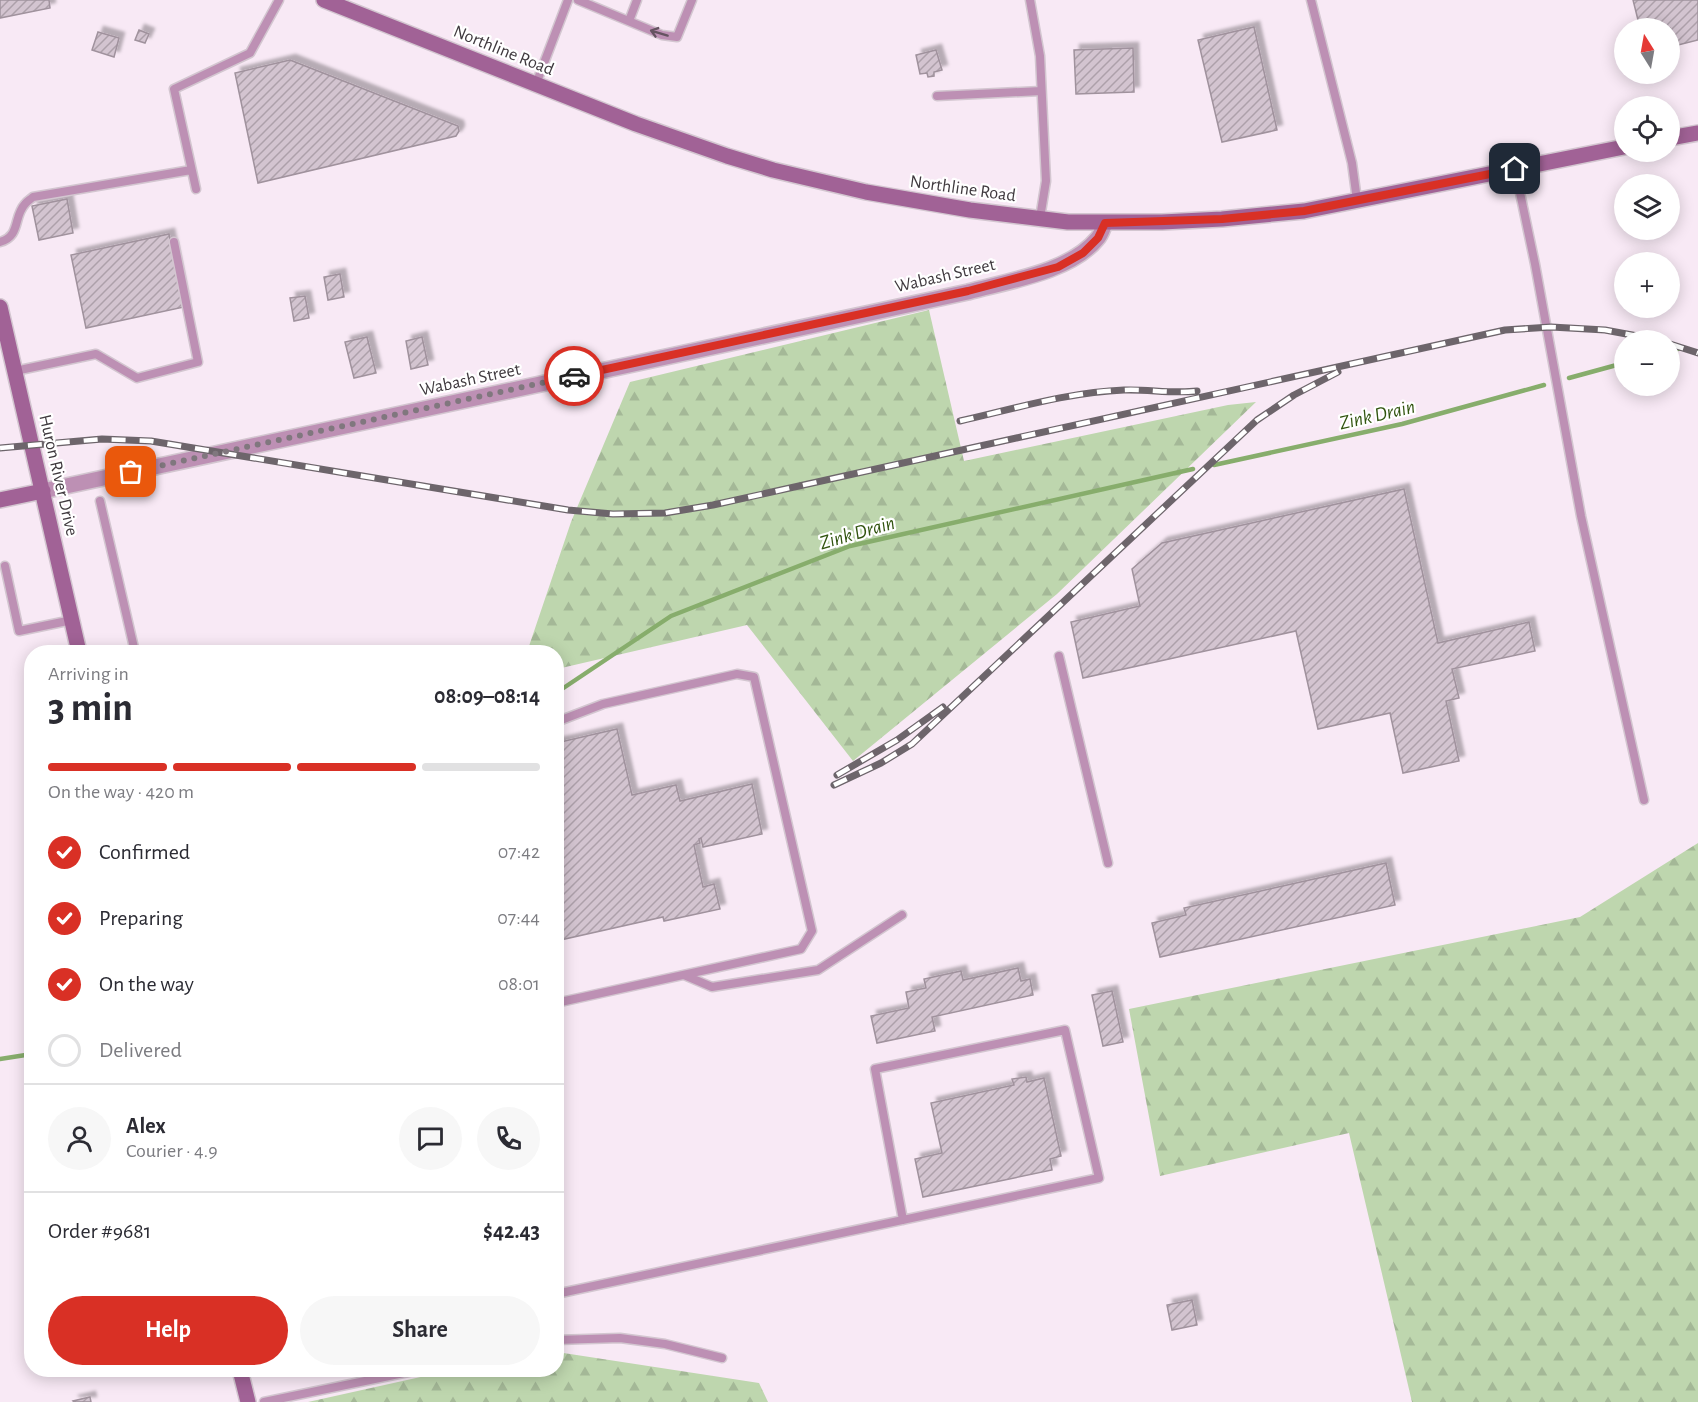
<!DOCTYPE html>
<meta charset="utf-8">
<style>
body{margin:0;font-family:"Alegreya Sans",sans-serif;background:#f7f7f7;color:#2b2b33;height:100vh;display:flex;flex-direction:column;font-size:22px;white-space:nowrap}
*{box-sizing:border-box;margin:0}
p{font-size:20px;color:#7c7c81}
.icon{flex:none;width:33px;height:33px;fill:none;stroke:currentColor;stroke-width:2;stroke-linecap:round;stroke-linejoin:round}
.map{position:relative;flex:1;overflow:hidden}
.panel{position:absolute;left:24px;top:645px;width:540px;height:732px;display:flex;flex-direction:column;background:#fff;border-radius:24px;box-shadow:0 3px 15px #0003}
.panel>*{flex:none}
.needle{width:39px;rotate:349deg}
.fabs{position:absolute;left:1614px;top:18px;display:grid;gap:12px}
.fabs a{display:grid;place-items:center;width:66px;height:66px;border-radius:50%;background:#fff;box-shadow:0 3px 15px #0003;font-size:30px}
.pin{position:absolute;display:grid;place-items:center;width:51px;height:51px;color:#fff;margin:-26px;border-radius:12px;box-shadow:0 3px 9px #0006}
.courier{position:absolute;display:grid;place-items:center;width:60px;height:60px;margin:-30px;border:4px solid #d93025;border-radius:50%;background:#fff;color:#222;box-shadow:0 2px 8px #0007}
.head em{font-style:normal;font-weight:600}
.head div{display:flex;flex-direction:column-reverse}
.head{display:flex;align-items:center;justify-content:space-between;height:102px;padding:0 24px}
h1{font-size:39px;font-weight:600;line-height:45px}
.bar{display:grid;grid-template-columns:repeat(4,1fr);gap:9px 6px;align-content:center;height:72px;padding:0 24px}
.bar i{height:8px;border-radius:4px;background:#e1e1e2}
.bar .active{background:#d93025}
.bar p{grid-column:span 4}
.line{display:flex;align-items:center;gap:15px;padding:0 24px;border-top:2px solid #e1e1e2}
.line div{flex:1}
.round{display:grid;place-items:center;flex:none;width:63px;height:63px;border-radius:32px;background:#f7f7f7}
ol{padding:0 24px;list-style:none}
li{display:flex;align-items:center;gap:18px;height:66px}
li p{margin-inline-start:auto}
li .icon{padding:6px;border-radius:50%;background:#d93025;color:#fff;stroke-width:4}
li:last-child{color:#7c7c81}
li i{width:33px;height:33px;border:3px solid #e1e1e2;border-radius:50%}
.primary-button{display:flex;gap:12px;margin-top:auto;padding:12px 24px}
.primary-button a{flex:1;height:69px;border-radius:36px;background:#d93025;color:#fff;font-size:24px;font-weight:600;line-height:69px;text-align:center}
.primary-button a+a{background:#f7f7f7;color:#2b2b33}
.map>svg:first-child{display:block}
.forest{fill:url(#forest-firs)}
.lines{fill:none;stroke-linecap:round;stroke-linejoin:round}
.stream{stroke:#87ad6c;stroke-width:4.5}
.building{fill:url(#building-hatch);stroke:#a0929d;stroke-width:1.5;filter:url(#shadow)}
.lane-casing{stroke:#d3c6d0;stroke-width:11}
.street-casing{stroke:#d3c6d0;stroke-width:18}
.secondary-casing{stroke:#d3c6d0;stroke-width:18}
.lane{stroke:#bd90b4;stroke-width:8}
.street{stroke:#bd90b4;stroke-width:15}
.secondary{stroke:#a16296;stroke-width:15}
.rail-casing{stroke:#6d656b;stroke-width:7}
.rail{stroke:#fff;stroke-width:4.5;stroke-dasharray:14;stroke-linecap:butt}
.oneway{stroke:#655361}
.done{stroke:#80777e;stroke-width:6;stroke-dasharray:0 10.8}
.route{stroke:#d93025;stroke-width:8}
.labels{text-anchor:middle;stroke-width:4.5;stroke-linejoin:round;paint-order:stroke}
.street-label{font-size:18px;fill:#3f393e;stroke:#fff}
.water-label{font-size:20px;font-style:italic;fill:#31540f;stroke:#fff}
</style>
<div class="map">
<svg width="1698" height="1402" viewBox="0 0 1698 1402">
<defs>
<pattern id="forest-firs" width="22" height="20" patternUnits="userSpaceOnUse" patternTransform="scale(1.5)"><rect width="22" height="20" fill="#bed6ae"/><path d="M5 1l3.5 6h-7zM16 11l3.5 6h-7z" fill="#a4b897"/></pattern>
<pattern id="building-hatch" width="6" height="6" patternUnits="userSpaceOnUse" patternTransform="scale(1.5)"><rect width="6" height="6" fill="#d3c4d0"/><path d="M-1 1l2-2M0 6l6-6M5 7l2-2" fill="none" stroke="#ada0aa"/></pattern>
<filter id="shadow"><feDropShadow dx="5.5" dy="-5.5" stdDeviation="1.5" flood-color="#0004"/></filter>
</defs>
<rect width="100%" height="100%" fill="#f8e9f5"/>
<path class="forest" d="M929,310L964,461L1228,405L1256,402L1057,594L853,761L747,625L557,669L556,652H527L571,522L630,382Z
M1698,843V1402H1412L1349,1133L1160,1176L1129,1009L1580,917Z
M557,1352L759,1383L768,1402H308L452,1370H556Z"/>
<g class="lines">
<path class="stream" d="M1670,351L1681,348
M1569,378L1624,363
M1214,465L1402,424L1544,385
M556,693L671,616L850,546L1193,469
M0,1059L32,1054"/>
</g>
<path class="building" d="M0,0H49L50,8L0,18Z
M1633,0H1698V40L1670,47V28H1640Z
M1254,27L1277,130L1222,142L1198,40Z
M139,30L149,34L145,43L135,40Z
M98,32L119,38L114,57L92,50Z
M1133,48L1134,92L1076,94L1074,50Z
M936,50L942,70L934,72V76L928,77L927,73L920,74L916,55Z
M290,60L458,126L459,131L456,136L258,183L235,73Z
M67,199L73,233L39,240L32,206Z
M169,234L184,307L86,328L71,255Z
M340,274L344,297L328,300L324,277Z
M305,296L309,318L294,321L290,298Z
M367,337L376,373L354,378L345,342Z
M422,337L428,365L411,369L406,341Z
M1404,489L1438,643L1529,622L1535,651L1452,669L1459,698L1446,701L1459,761L1403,773L1390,713L1318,729L1296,631L1083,678L1071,622L1140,606L1132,569L1162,543Z
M617,729L632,795L676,785L680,801L752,784L762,834L703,847L701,838L699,839L700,843L694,845L703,887L714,884L720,909L664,921L663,917L556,941V743Z
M1386,863L1395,905L1160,957L1152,923L1186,915L1184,908Z
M1018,968L1021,981L1030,979L1033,995L932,1017L935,1031L877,1043L871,1016L909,1008L906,992L926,988L924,979L961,971L963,980Z
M1112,991L1123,1042L1103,1046L1092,995Z
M1026,1077L1027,1082L1044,1078L1061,1156L1050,1159L1052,1170L923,1197L915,1159L942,1153L931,1103L1014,1085L1012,1079Z
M1192,1300L1197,1325L1172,1330L1167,1305Z
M90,1397L91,1402H74L73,1401Z"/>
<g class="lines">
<g class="lane-casing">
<path id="lane" d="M578,0L662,35L677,37L692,0
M1030,0L1040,56L1046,181L1040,218
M1311,0L1352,163L1357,200
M629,21L637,0
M536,84L568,0
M937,96L1041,91
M1515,169L1535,264L1581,516L1644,800
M196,189L174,89L250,53L279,0
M0,242C21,236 13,217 25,204C27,201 30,200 33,197L191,170
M15,371L96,354L137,378L198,362L174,242
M100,501L135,652
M5,566L19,631L72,620
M1059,656L1108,863
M556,722L603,704L737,674L754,677L812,931L801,949L556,1003
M684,975L712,987L818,970L902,915
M556,1294L1099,1178L1065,1030L875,1069L903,1220
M556,1340L620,1338L665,1344L722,1358
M264,1402L418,1370"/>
</g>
<g class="street-casing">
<path id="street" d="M43,491L968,292C1008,281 1070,272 1097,239C1101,235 1103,228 1105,223"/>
</g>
<g class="secondary-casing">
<path id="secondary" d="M324,0L636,124L727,156L773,170L866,192L970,210L1068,222H1162L1222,219L1304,211L1624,147
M1670,138L1698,133
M0,307L79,652
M0,500L43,491
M240,1370L248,1402"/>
</g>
<use href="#lane" class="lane"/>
<use href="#street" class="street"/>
<use href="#secondary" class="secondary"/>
<g class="rail-casing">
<path id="rail" d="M1670,344L1698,353
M960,421C1013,409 1069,392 1124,390C1148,389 1173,394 1197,391
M0,448L102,439L151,441L568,510L613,514L665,513L713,505L1505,330L1551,327L1605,330L1659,340
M837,775L897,740L943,707
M834,785L881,763L912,744L1257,420L1294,395L1338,372"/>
</g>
<use href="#rail" class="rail"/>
</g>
<defs><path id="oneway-shaft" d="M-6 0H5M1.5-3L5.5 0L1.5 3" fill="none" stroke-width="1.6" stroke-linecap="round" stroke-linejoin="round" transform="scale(1.5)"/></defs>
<use class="oneway" href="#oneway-shaft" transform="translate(659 33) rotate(-163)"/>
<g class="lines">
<path class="done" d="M131,472L574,376"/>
<path class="route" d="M574,376L968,291L1058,267L1083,253L1098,238L1105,223L1222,219L1304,211L1515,169"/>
</g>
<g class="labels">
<g class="street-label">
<text transform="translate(504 50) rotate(22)" y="6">Northline Road</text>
<text transform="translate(963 188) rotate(8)" y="6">Northline Road</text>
<text transform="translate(945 275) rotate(-13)" y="6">Wabash Street</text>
<text transform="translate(470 379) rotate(-12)" y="6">Wabash Street</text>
<text transform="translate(59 475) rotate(77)" y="6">Huron River Drive</text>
</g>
<g class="water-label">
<text transform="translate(1377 414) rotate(-13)" y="7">Zink Drain</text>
<text transform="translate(857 532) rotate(-16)" y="7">Zink Drain</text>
</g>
</g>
</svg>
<div class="fabs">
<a><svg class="needle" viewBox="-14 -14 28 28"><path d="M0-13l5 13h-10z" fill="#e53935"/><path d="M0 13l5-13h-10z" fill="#7c7c81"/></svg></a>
<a><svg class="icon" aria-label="locate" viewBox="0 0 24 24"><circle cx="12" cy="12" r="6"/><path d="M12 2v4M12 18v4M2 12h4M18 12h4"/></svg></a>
<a><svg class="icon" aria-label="layers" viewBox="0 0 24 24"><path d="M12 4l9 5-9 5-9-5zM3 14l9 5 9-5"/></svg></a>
<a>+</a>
<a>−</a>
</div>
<div class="pin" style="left:131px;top:472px;background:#ea580c"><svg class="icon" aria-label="bag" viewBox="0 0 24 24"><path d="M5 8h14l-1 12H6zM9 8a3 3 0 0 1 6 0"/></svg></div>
<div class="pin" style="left:1515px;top:169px;background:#1f2937"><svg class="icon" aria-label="home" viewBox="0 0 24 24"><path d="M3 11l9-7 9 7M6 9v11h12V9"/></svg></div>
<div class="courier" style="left:574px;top:376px"><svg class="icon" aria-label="car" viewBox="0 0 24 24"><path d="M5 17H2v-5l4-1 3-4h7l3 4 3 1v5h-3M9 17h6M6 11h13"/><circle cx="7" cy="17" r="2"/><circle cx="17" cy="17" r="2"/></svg></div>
<section class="panel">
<div class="head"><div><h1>3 min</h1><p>Arriving in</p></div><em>08:09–08:14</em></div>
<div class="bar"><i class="active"></i><i class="active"></i><i class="active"></i><i></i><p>On the way · 420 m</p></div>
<ol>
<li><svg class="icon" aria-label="check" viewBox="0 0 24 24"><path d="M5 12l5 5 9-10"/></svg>Confirmed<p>07:42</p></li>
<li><svg class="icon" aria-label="check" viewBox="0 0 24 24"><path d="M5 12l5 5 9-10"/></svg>Preparing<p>07:44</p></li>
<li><svg class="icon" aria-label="check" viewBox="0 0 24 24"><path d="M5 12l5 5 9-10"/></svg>On the way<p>08:01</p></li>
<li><i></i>Delivered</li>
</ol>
<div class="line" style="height:108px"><a class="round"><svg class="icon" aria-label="person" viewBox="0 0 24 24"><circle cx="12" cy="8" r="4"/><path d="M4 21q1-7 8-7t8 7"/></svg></a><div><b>Alex</b><p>Courier · 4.9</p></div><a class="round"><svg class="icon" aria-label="chat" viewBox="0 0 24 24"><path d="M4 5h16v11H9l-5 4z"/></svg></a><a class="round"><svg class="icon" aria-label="phone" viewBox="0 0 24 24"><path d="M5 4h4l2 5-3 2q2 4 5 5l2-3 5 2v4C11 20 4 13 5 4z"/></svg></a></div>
<div class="line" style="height:78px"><div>Order #9681</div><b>$42.43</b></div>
<div class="primary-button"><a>Help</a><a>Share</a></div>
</section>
</div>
